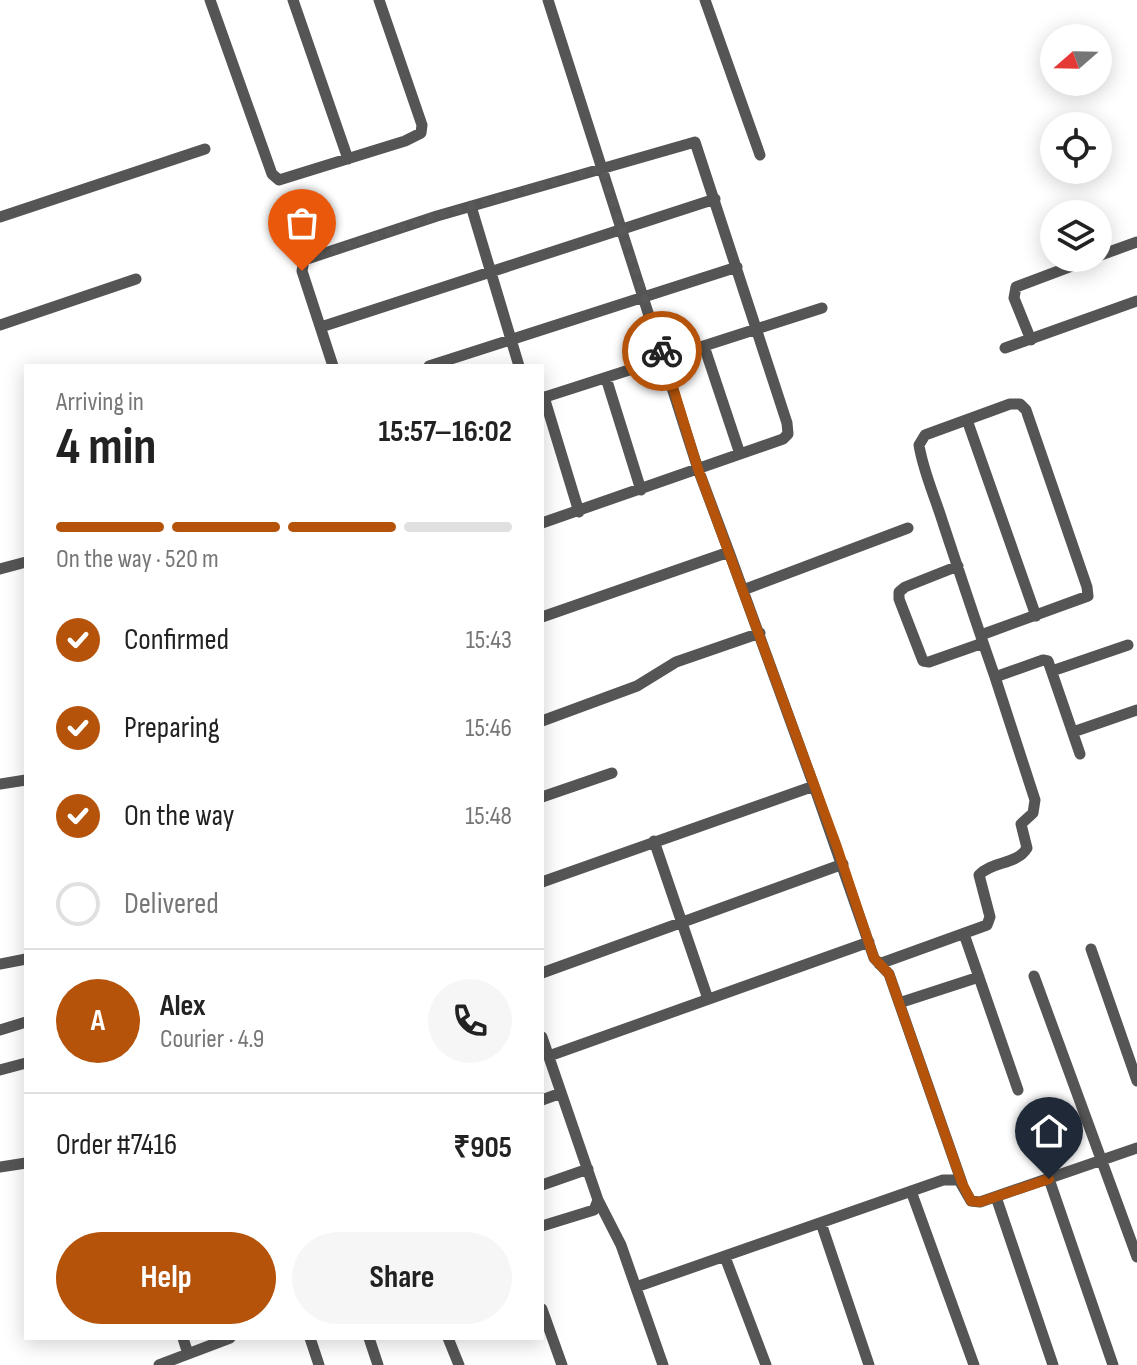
<!DOCTYPE html>
<meta charset="utf-8">
<style>
body{margin:0;font-family:"Sofia Sans Condensed",sans-serif;background:#f6f6f6;color:#222;height:100vh;display:flex;flex-direction:column;font-size:30px;white-space:nowrap}
*{box-sizing:border-box;margin:0}
p{font-size:26px;color:#767676}
.icon{flex:none;width:44px;height:44px;fill:none;stroke:currentColor;stroke-width:2;stroke-linecap:round;stroke-linejoin:round}
.map{position:relative;flex:1;overflow:hidden}
.details{position:absolute;left:24px;top:364px;width:520px;height:976px;display:flex;flex-direction:column;background:#fff;border-radius:0px;box-shadow:0 4px 20px #0003}
.details>*{flex:none}
.needle{width:52px;rotate:250deg}
.controls{position:absolute;left:1040px;top:24px;display:grid;gap:16px}
.controls a{display:grid;place-items:center;width:72px;height:72px;border-radius:50%;background:#fff;box-shadow:0 4px 20px #0003;font-size:40px}
.pin{position:absolute;display:grid;place-items:center;width:68px;height:68px;color:#fff;margin:-82px -34px;border-radius:50% 50% 50% 0;rotate:-45deg;box-shadow:0 0 8px #0007}
.pin .icon{rotate:45deg}
.courier{position:absolute;display:grid;place-items:center;width:80px;height:80px;margin:-40px;border:6px solid #b45309;border-radius:50%;background:#fff;color:#222;box-shadow:0 2px 10px #0007}
.head em{font-style:normal;font-weight:700}
.head div{display:flex;flex-direction:column-reverse}
.head{display:flex;align-items:center;justify-content:space-between;height:136px;padding:0 32px}
h1{font-size:52px;font-weight:700;line-height:60px}
.bar{display:grid;grid-template-columns:repeat(4,1fr);gap:12px 8px;align-content:center;height:96px;padding:0 32px}
.bar i{height:10px;border-radius:6px;background:#e0e0e0}
.bar .selected{background:#b45309}
.bar p{grid-column:span 4}
.line{display:flex;align-items:center;gap:20px;padding:0 32px;border-top:2px solid #e0e0e0}
.line div{flex:1}
.round{display:grid;place-items:center;flex:none;width:84px;height:84px;border-radius:42px;background:#f6f6f6}
ol{padding:0 32px;list-style:none}
li{display:flex;align-items:center;gap:24px;height:88px}
li p{margin-inline-start:auto}
li .icon{padding:8px;border-radius:50%;background:#b45309;color:#fff;stroke-width:4}
li:last-child{color:#767676}
li i{width:44px;height:44px;border:4px solid #e0e0e0;border-radius:50%}
.button{display:flex;gap:16px;margin-top:auto;padding:16px 32px}
.button a{flex:1;height:92px;border-radius:48px;background:#b45309;color:#fff;font-size:32px;font-weight:700;line-height:92px;text-align:center}
.button a+a{background:#f6f6f6;color:#222}
.map>svg:first-child{display:block}
.lines{fill:none;stroke-linecap:round;stroke-linejoin:round}
.minor{stroke:#555;stroke-width:11}
.done{stroke:#595959;stroke-width:8;stroke-dasharray:0 14.4}
.route{stroke:#b45309;stroke-width:10}
</style>
<div class="map">
<svg width="1137" height="1365" viewBox="0 0 1137 1365">
<rect width="100%" height="100%" fill="#fff"/>
<g class="lines">
<path class="minor" d="M210,0L272,174L279,180L405,141L421,133L422,125L379,0
M293,0L348,159
M548,0L698,469L729,552
M705,0L760,155
M471,206L519,366
M0,217L205,149
M1098,256L1137,242
M0,325L136,279
M321,327L715,199
M1031,340L1014,298L1016,287L1093,258
M704,346L740,454
M1005,348L1137,301
M333,366L302,271L304,260L437,216L695,142L787,423L788,434L783,439L542,523
M429,366L737,267
M606,378L641,490
M544,397L579,512
M542,398L822,308
M967,420L1036,616
M958,566L905,587L899,592V599L923,661L929,662L983,643
M0,569L26,562
M743,590L908,528
M542,617L729,552L814,786L542,882
M1052,671L1128,645
M995,677L1043,660L1048,661L1080,754
M542,721L637,686L676,662L760,633
M1073,732L1137,710
M0,784L26,780
M814,786L874,958L889,974L962,1183
M542,797L612,773
M654,841L708,999
M964,934L1018,1090
M1091,949L1137,1081
M0,964L26,959
M879,964L987,925L990,917L979,875C992,861 1017,865 1027,848L1021,824L1033,813L1035,800L995,677C977,626 960,574 943,523C935,497 923,471 919,445L925,435L1010,404H1020L1026,410L1087,587L1088,596L981,635
M542,973L843,864
M1034,976L1137,1257
M899,1003L979,977
M0,1030L26,1022
M542,1037L598,1200L594,1210L542,1226
M549,1056L869,942
M0,1070L26,1063
M542,1100L561,1093
M0,1167L26,1163
M1049,1179L1113,1365
M542,1185L588,1169
M911,1191L974,1365
M996,1197L1053,1365
M598,1200L621,1245L663,1365
M821,1223L869,1365
M725,1257L766,1365
M636,1287L943,1180H959L971,1201L980,1202L1137,1148
M542,1309L562,1365
M183,1338L188,1354
M310,1338L319,1365
M369,1338L378,1365
M448,1338L459,1365
M159,1365L230,1338"/>
</g>
<g class="lines">
<path class="done" d="M302,271V263L309,258L437,216L602,168L662,351"/>
<path class="route" d="M662,351L698,469L837,847L874,958L889,974L962,1183L971,1201L980,1202L1049,1179"/>
</g>
</svg>
<div class="controls">
<a><svg class="needle" viewBox="-14 -14 28 28"><path d="M0-13l5 13h-10z" fill="#e53935"/><path d="M0 13l5-13h-10z" fill="#767676"/></svg></a>
<a><svg class="icon" aria-label="locate" viewBox="0 0 24 24"><circle cx="12" cy="12" r="6"/><path d="M12 2v4M12 18v4M2 12h4M18 12h4"/></svg></a>
<a><svg class="icon" aria-label="layers" viewBox="0 0 24 24"><path d="M12 4l9 5-9 5-9-5zM3 14l9 5 9-5"/></svg></a>
</div>
<div class="pin" style="left:302px;top:271px;background:#ea580c"><svg class="icon" aria-label="bag" viewBox="0 0 24 24"><path d="M5 8h14l-1 12H6zM9 8a3 3 0 0 1 6 0"/></svg></div>
<div class="pin" style="left:1049px;top:1179px;background:#1f2937"><svg class="icon" aria-label="home" viewBox="0 0 24 24"><path d="M3 11l9-7 9 7M6 9v11h12V9"/></svg></div>
<div class="courier" style="left:662px;top:351px"><svg class="icon" aria-label="bike" viewBox="0 0 24 24"><circle cx="6" cy="16" r="4"/><circle cx="18" cy="16" r="4"/><path d="M6 16l4-8h5l3 8M10 8l3 8H6M13 5h3"/></svg></div>
<section class="details">
<div class="head"><div><h1>4 min</h1><p>Arriving in</p></div><em>15:57–16:02</em></div>
<div class="bar"><i class="selected"></i><i class="selected"></i><i class="selected"></i><i></i><p>On the way · 520 m</p></div>
<ol>
<li><svg class="icon" aria-label="check" viewBox="0 0 24 24"><path d="M5 12l5 5 9-10"/></svg>Confirmed<p>15:43</p></li>
<li><svg class="icon" aria-label="check" viewBox="0 0 24 24"><path d="M5 12l5 5 9-10"/></svg>Preparing<p>15:46</p></li>
<li><svg class="icon" aria-label="check" viewBox="0 0 24 24"><path d="M5 12l5 5 9-10"/></svg>On the way<p>15:48</p></li>
<li><i></i>Delivered</li>
</ol>
<div class="line" style="height:144px"><b class="round" style="background:#b45309;color:#fff">A</b><div><b>Alex</b><p>Courier · 4.9</p></div><a class="round"><svg class="icon" aria-label="phone" viewBox="0 0 24 24"><path d="M5 4h4l2 5-3 2q2 4 5 5l2-3 5 2v4C11 20 4 13 5 4z"/></svg></a></div>
<div class="line" style="height:104px"><div>Order #7416</div><b>₹905</b></div>
<div class="button"><a>Help</a><a>Share</a></div>
</section>
</div>
